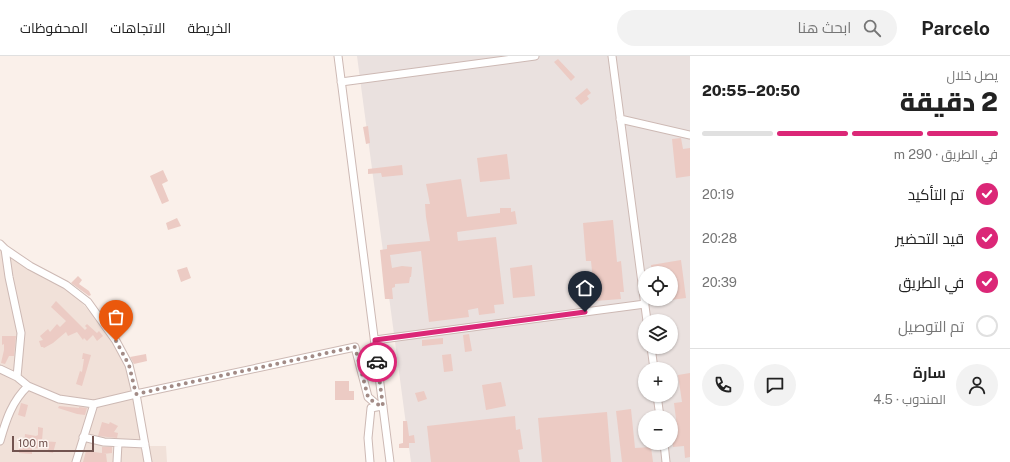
<!DOCTYPE html>
<html lang="ar">
<meta charset="utf-8">
<style>
body{margin:0;font-family:"Public Sans",Cairo,sans-serif;background:#f2f2f2;color:#222;direction:rtl;height:100vh;display:flex;flex-direction:column;font-size:15px;white-space:nowrap}
*{box-sizing:border-box;margin:0}
p{font-size:13px;color:#767676}
.icon{flex:none;width:22px;height:22px;fill:none;stroke:currentColor;stroke-width:2;stroke-linecap:round;stroke-linejoin:round}
.map{position:relative;flex:1;overflow:hidden;direction:ltr}
.sheet{display:flex;flex-direction:column;background:#fff;width:320px}
.sheet>*{flex:none}
.tools{position:absolute;left:638px;top:210px;display:grid;gap:8px}
.tools a{display:grid;place-items:center;width:40px;height:40px;border-radius:50%;background:#fff;box-shadow:0 1px 3px #0004;font-size:20px}
.scale{position:absolute;left:12px;bottom:10px;width:82px;box-sizing:border-box;padding-left:4px;border:2px solid #725450;border-top:0;font-size:11px;line-height:14px;white-space:nowrap;color:#725450;-webkit-text-stroke:3px #fdf5f0;paint-order:stroke}
.pin{position:absolute;display:grid;place-items:center;width:34px;height:34px;color:#fff;margin:-41px -17px;border-radius:50% 50% 50% 0;rotate:-45deg;box-shadow:0 0 4px #0007}
.pin .icon{rotate:45deg}
.courier{position:absolute;display:grid;place-items:center;width:40px;height:40px;margin:-20px;border:3px solid #db2777;border-radius:50%;background:#fff;color:#222;box-shadow:0 1px 5px #0007}
.overview em{font-style:normal;font-weight:800}
.overview div{display:flex;flex-direction:column-reverse}
.overview{display:flex;align-items:center;justify-content:space-between;height:68px;padding:0 12px}
h1{font-size:26px;font-weight:800;line-height:30px}
.bar{display:grid;grid-template-columns:repeat(4,1fr);gap:6px 4px;align-content:center;height:48px;padding:0 12px}
.bar i{height:5px;border-radius:3px;background:#e0e0e0}
.bar .active{background:#db2777}
.bar p{grid-column:span 4}
.line{display:flex;align-items:center;gap:10px;padding:0 12px;border-top:1px solid #e0e0e0}
.line div{flex:1}
.round{display:grid;place-items:center;flex:none;width:42px;height:42px;border-radius:21px;background:#f2f2f2}
ol{padding:0 12px;list-style:none}
li{display:flex;align-items:center;gap:12px;height:44px}
li p{margin-inline-start:auto}
li .icon{padding:4px;border-radius:50%;background:#db2777;color:#fff;stroke-width:4}
li:last-child{color:#767676}
li i{width:22px;height:22px;border:2px solid #e0e0e0;border-radius:50%}
header{display:flex;align-items:center;gap:24px;box-sizing:border-box;height:56px;padding:0 20px;background:#fff;border-bottom:1px solid #e0e0e0}
header strong{font-size:19px}
nav{display:flex;gap:22px;margin-inline-start:auto;font-size:14px}
.search{width:280px;height:36px;background:#f2f2f2;display:flex;align-items:center;gap:10px;box-sizing:border-box;padding:0 14px;border-radius:22px;color:#767676;font-size:15px}
main{display:flex;flex:1;min-height:0}
.map>svg:first-child{display:block}
.residential{fill:#f1e1d9}
.industrial{fill:#eae1df;fill-rule:evenodd}
.building{fill:#eccbc4}
.lines{fill:none;stroke-linecap:round;stroke-linejoin:round}
.minor-casing{stroke:#cdb9b4;stroke-width:9}
.minor{stroke:#fff;stroke-width:7}
.done{stroke:#a28b86;stroke-width:4;stroke-dasharray:0 7.2}
.route{stroke:#db2777;stroke-width:5}
</style>
<header>
<strong>Parcelo</strong>
<div class="search"><svg class="icon" aria-label="search" viewBox="0 0 24 24"><circle cx="10" cy="10" r="6"/><path d="M15 15l6 6"/></svg>ابحث هنا</div>
<nav><a>الخريطة</a><a>الاتجاهات</a><a>المحفوظات</a></nav>
</header>
<main>
<section class="sheet">
<div class="overview"><div><h1>2 دقيقة</h1><p>يصل خلال</p></div><em>20:50–20:55</em></div>
<div class="bar"><i class="active"></i><i class="active"></i><i class="active"></i><i></i><p>في الطريق · 290 m</p></div>
<ol>
<li><svg class="icon" aria-label="check" viewBox="0 0 24 24"><path d="M5 12l5 5 9-10"/></svg>تم التأكيد<p>20:19</p></li>
<li><svg class="icon" aria-label="check" viewBox="0 0 24 24"><path d="M5 12l5 5 9-10"/></svg>قيد التحضير<p>20:28</p></li>
<li><svg class="icon" aria-label="check" viewBox="0 0 24 24"><path d="M5 12l5 5 9-10"/></svg>في الطريق<p>20:39</p></li>
<li><i></i>تم التوصيل</li>
</ol>
<div class="line" style="height:72px"><a class="round"><svg class="icon" aria-label="person" viewBox="0 0 24 24"><circle cx="12" cy="8" r="4"/><path d="M4 21q1-7 8-7t8 7"/></svg></a><div><b>سارة</b><p>المندوب · 4.5</p></div><a class="round"><svg class="icon" aria-label="chat" viewBox="0 0 24 24"><path d="M4 5h16v11H9l-5 4z"/></svg></a><a class="round"><svg class="icon" aria-label="phone" viewBox="0 0 24 24"><path d="M5 4h4l2 5-3 2q2 4 5 5l2-3 5 2v4C11 20 4 13 5 4z"/></svg></a></div>
</section>
<div class="map">
<svg width="690" height="406" viewBox="0 0 690 406">
<rect width="100%" height="100%" fill="#faf0ea"/>
<path class="residential" d="M0,184L22,206L76,240L104,272L130,310L148,390H166L167,406H0Z"/>
<path class="industrial" d="M357,0H690V406H411ZM645,217H671V243H645ZM645,265H671V291H645ZM645,313H671V339H645ZM645,361H671V387H645Z"/>
<path class="building" d="M558,3L575,21L571,25L554,6Z
M587,32L591,37L587,40L589,43L581,49L575,42Z
M368,70L370,87L366,88L363,71Z
M681,82L683,93L690,92V120L676,122L672,83Z
M507,98L510,123L480,126L477,102Z
M402,109L403,119L382,121L381,117L368,118V113Z
M163,114L168,125L162,128L169,145L162,148L150,120Z
M461,123L467,161L500,157V152H511V156L515,155L517,168L457,176L458,185L496,181L504,248L494,249L495,257L479,259L478,252L468,254L469,261L429,266L421,195L390,199L392,212L402,210L412,211L411,221H410L409,227L395,228V231L392,232L393,243H385L380,194L387,193V189L430,185L426,161L425,148H430L426,128Z
M177,162L181,170L168,174L166,167Z
M613,164L617,206L621,205L624,236H620L621,243L595,245L591,205H586L583,167Z
M681,204L686,242L671,244V217H652L651,209Z
M532,209L535,240L513,242L510,212Z
M187,211L191,222L181,226L177,214Z
M78,220L82,224L79,228L89,235L91,239L89,240L71,227Z
M56,245L85,274L87,272L85,270L87,268L97,277L99,275L103,280L97,285L93,279L87,285L84,282L83,284L77,276L68,280L66,276L53,287L44,292L43,291H41L39,285L43,284L40,280L48,273L50,276L57,268L60,271L66,265L51,251Z
M469,278L472,295L465,296L463,279Z
M2,280H16L14,300H9L5,308L1,307L4,294V288L2,289Z
M443,282V288L422,290V284Z
M83,297L91,299L82,330L76,328L80,315L82,316L84,303H82Z
M146,298L147,305L134,308L130,301Z
M451,298L453,315L444,316L442,299Z
M690,317V401L685,402L684,390L673,391L671,372L677,371L674,347L682,346L678,319Z
M335,325H349V335H354V344H335Z
M501,326L506,350L486,354L482,329Z
M424,335L427,343L418,346L415,337Z
M21,347L28,349L25,361L18,359Z
M59,350L79,352V351L87,352L85,359L77,358L58,352Z
M631,353L635,392L651,391L653,406H622L616,355Z
M607,356L611,406H542L538,362Z
M515,360L516,374L520,373L523,393L518,394L520,406H431L427,370Z
M403,365H407L409,380L414,379L415,387H409V392H399V388L403,387Z
M102,366L109,368L110,366L118,370L114,376L118,377L117,382L98,380Z
M38,371L43,372L42,385L56,386L53,397L48,396V393L32,392V398L19,397V389H24L25,378L36,380L38,379Z
M102,391H112V397L103,398H106L107,406H83L86,395L102,397Z"/>
<g class="lines">
<g class="minor-casing">
<path id="minor" d="M338,0L390,406
M612,0L647,265
M341,26L535,0
M620,63L690,79
M0,188L5,193L30,210L66,229L88,246L116,285L129,309L136,338L148,406
M5,193L9,221L21,277L17,321
M375,284L645,248
M651,291L654,313
M0,313L17,321L28,330L59,343L94,348L136,338L355,291L368,341L376,348L383,350
M657,339L660,361
M83,381L104,386L145,388
M0,385C6,364 12,345 28,330
M664,387L666,406
M76,406L94,348
M117,406L118,387
M370,406L368,382L371,352L382,350"/>
</g>
<use href="#minor" class="minor"/>
</g>
<g class="lines">
<path class="done" d="M116,285L129,309L136,338L355,291L368,341L376,348L383,350L377,306"/>
<path class="route" d="M377,306L375,284L585,256"/>
</g>
</svg>
<div class="tools">
<a><svg class="icon" aria-label="locate" viewBox="0 0 24 24"><circle cx="12" cy="12" r="6"/><path d="M12 2v4M12 18v4M2 12h4M18 12h4"/></svg></a>
<a><svg class="icon" aria-label="layers" viewBox="0 0 24 24"><path d="M12 4l9 5-9 5-9-5zM3 14l9 5 9-5"/></svg></a>
<a>+</a>
<a>−</a>
</div>
<div class="scale">100 m</div>
<div class="pin" style="left:116px;top:285px;background:#ea580c"><svg class="icon" aria-label="bag" viewBox="0 0 24 24"><path d="M5 8h14l-1 12H6zM9 8a3 3 0 0 1 6 0"/></svg></div>
<div class="pin" style="left:585px;top:256px;background:#1f2937"><svg class="icon" aria-label="home" viewBox="0 0 24 24"><path d="M3 11l9-7 9 7M6 9v11h12V9"/></svg></div>
<div class="courier" style="left:377px;top:306px"><svg class="icon" aria-label="car" viewBox="0 0 24 24"><path d="M5 17H2v-5l4-1 3-4h7l3 4 3 1v5h-3M9 17h6M6 11h13"/><circle cx="7" cy="17" r="2"/><circle cx="17" cy="17" r="2"/></svg></div>
</div>
</main>
